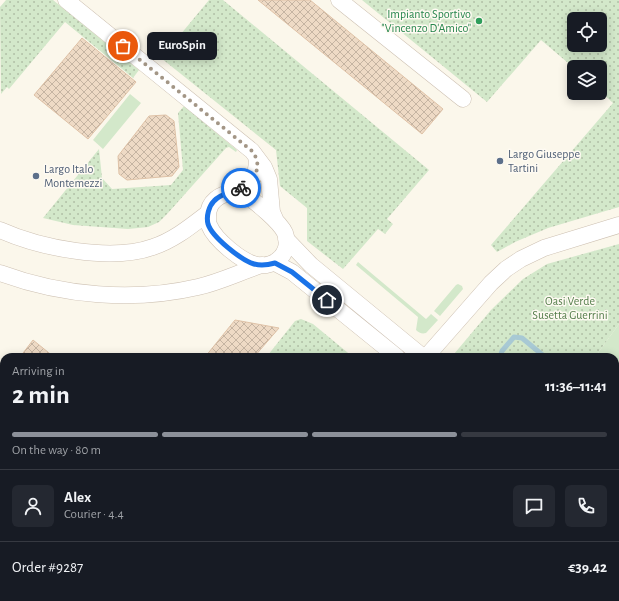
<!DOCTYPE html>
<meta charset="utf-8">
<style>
body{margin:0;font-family:"Alegreya Sans",sans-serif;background:#242831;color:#f1f3f6;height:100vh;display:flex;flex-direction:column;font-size:15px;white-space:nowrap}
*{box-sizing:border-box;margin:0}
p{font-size:13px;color:#9ea1a6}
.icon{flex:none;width:22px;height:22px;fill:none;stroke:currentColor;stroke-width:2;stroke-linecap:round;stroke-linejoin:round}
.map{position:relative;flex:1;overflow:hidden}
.details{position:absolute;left:0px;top:353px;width:619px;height:248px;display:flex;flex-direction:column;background:#171b24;border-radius:12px 12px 0 0;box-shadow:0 2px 10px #0003}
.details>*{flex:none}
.controls{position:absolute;left:567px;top:12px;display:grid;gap:8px}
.controls a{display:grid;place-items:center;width:40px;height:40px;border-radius:6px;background:#171b24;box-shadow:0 2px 10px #0003;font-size:20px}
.pin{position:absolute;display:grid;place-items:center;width:34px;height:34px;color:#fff;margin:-17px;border:2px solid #fff;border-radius:50%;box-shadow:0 1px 4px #0007}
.courier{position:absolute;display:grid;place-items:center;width:40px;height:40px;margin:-20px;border:3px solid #1a73e8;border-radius:50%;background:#fff;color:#222;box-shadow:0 1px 5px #0007}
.bubble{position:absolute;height:28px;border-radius:6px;background:#171b24;box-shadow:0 2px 10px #0003;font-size:13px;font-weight:700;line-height:28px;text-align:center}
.head em{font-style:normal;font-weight:700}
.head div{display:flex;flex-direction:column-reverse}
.head{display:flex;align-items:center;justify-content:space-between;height:68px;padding:0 12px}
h1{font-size:26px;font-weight:700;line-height:30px}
.bar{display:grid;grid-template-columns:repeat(4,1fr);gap:6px 4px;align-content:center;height:48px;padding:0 12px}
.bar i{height:5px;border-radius:3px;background:#363941}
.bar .current{background:#8c9099}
.bar p{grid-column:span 4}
.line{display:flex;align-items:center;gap:10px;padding:0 12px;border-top:1px solid #363941}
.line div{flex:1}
.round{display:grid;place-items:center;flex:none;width:42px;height:42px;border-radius:6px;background:#242831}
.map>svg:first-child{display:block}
.grass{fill:#d3e8ca}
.park{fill:url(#park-dots);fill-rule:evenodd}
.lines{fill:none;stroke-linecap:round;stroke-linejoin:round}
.stream{stroke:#a8c9d4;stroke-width:5}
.building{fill:url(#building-cross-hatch);stroke:#dfc2a7}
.minor-casing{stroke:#cdc0b2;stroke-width:17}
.minor{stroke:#fff;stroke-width:16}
.done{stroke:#a39686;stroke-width:4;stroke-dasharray:0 7.2}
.route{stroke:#1a73e8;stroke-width:5}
.leisure-dot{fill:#2e9e5b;stroke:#fefaf2;stroke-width:1.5}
.service-dot{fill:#5c6f8a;stroke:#fefaf2;stroke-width:1.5}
.labels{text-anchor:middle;stroke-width:3;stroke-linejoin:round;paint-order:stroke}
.leisure-label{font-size:12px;fill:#27864d;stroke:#fefaf2;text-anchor:end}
.service-label{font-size:12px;fill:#4e5e75;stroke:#fefaf2;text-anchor:start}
.park-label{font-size:12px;fill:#557e4c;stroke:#fefaf2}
</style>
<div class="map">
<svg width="619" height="601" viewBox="0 0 619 601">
<defs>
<pattern id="park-dots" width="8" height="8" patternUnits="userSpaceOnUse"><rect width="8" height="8" fill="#d3e8ca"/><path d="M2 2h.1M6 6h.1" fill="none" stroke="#b0bfa6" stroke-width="1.8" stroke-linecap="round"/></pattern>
<pattern id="building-cross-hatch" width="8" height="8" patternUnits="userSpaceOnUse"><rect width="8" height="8" fill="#eedac5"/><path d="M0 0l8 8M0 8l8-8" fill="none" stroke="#c5b4a2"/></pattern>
</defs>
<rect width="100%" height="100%" fill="#fbf7eb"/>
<path class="grass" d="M130,94L141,103L103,149L93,140Z
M358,262L426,319L431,314L438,320L426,333C422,334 419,333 416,330L418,317L356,265Z
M458,284L462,286L463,289L440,316L434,311L456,285Z
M619,324V431L615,427V357H595Z"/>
<path class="park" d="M6,0H53L139,70L133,78L65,22L9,89L7,87L1,94L0,7Z
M209,0H223L429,170L387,219L393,224L385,234L378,229L343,269L307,241V208L280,186L276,150L161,58Z
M362,0H619V207L548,228L515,242L497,252L491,245L613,103L600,91V67H574V68L541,40L487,102ZM574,19H600V45H574Z
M184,106L237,150L236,152L229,147L226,148L168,213L159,222L148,227L128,229L73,225L43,218L99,149L102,178L112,189L171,185L183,170L178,113Z
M619,244V324L595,357H454V354L491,310L523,279L547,264Z
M301,319L313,324L353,357H270L268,355L295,321Z
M615,427L619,431V579L615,568Z
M4,530V597H66L63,601H0V535Z
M356,597H575L576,601H353Z"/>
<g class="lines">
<path class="stream" d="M500,357L502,351L514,337L522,338L545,357
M615,434L619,438"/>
</g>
<path class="building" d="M258,0H310L443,109L422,134Z
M82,38L136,82L88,139L34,95Z
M166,115L174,121L179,167L172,176L127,180L119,174L118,156L149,116Z
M235,320L279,328L254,357H205Z
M33,340L54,357H20Z"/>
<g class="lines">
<g class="minor-casing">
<path id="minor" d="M66,0L252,151L264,167L269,179L272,212L276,221
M339,0L463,99
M234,192C238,193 242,194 246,196C256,202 280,222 285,233C292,252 276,268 257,265C242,262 215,240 209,225C208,223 208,219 208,216C208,201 220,194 234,192Z
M229,193C249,185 257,181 257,158
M0,230C40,248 111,262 153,247C174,240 191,226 208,213
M286,239L311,265L423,357
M275,263L292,272L397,357
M0,273C62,296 134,302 198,287C220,282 240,272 262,265
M426,357L491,283L506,269L521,259L544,248L619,225
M597,597L598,601
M331,601L335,597"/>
</g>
<use href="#minor" class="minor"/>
</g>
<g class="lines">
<path class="done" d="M123,46L252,151C263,165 256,180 241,188"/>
<path class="route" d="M241,188C233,192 221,193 214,201C209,206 206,216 208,224C212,237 241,260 254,264C261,266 268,265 275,263L292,272L327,300"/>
</g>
<circle class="leisure-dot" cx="479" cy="21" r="4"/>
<g class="service-dot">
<circle cx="500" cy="161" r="4"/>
<circle cx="36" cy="176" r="4"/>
</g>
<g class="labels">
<g class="leisure-label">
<text x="471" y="18">Impianto Sportivo<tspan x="471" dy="14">"Vincenzo D'Amico"</tspan></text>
</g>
<g class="service-label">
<text x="508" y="158">Largo Giuseppe<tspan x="508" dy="14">Tartini</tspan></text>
<text x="44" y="173">Largo Italo<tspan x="44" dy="14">Montemezzi</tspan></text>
</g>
<g class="park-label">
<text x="570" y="305">Oasi Verde<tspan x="570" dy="14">Susetta Guerrini</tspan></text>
</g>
</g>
</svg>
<div class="controls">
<a><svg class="icon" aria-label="locate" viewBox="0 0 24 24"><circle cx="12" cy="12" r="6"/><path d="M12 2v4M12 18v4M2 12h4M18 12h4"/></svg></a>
<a><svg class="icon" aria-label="layers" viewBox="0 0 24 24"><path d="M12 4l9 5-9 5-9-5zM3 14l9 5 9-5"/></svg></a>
</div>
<div class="pin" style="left:123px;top:46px;background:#ea580c"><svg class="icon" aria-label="bag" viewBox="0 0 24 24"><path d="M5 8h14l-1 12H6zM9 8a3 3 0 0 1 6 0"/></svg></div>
<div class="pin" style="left:327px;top:300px;background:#1f2937"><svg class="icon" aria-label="home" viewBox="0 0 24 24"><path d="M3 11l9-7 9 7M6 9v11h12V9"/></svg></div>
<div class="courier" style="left:241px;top:188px"><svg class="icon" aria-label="bike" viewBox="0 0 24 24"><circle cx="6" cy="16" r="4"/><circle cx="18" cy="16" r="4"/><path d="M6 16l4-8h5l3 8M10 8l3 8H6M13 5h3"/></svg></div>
<div class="bubble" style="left:147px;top:32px;width:70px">EuroSpin</div>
<section class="details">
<div class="head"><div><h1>2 min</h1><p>Arriving in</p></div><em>11:36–11:41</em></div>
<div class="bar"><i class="current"></i><i class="current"></i><i class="current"></i><i></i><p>On the way · 80 m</p></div>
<div class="line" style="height:72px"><a class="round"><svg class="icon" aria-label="person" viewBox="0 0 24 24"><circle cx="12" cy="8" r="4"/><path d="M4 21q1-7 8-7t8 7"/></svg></a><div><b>Alex</b><p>Courier · 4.4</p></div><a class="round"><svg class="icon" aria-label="chat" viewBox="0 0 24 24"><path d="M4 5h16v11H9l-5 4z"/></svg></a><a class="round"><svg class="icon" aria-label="phone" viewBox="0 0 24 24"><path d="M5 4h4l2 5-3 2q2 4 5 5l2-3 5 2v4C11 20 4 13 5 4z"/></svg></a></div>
<div class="line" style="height:52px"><div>Order #9287</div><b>€39.42</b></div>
</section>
</div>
